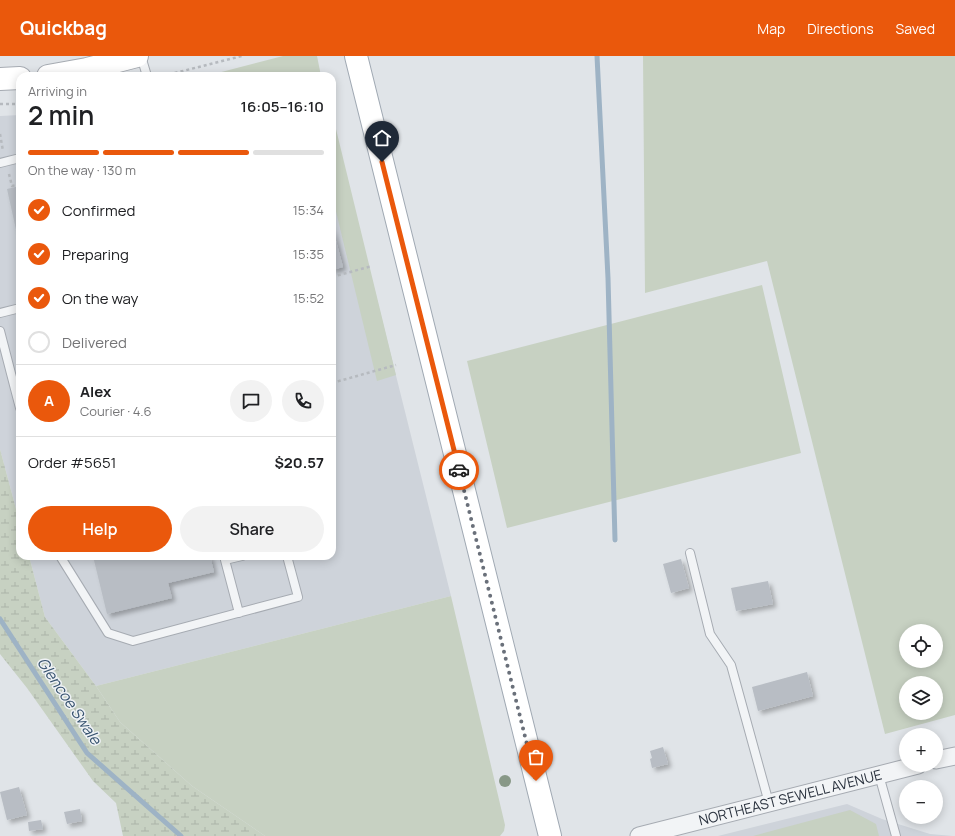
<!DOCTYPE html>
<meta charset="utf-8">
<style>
body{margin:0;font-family:Manrope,sans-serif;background:#f2f2f2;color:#202124;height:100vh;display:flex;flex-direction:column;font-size:15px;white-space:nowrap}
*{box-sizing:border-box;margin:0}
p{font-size:13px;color:#757577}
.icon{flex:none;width:22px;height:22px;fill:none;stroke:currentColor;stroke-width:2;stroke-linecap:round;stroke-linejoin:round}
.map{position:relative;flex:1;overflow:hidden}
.drawer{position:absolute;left:16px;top:16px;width:320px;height:488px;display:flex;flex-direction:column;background:#fff;border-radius:12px;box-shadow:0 2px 10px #0003}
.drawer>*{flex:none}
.buttons{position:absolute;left:899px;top:568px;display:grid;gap:8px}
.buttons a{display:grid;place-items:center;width:44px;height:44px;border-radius:50%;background:#fff;box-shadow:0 2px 10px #0003;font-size:20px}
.pin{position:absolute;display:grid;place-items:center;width:34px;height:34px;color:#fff;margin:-41px -17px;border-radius:50% 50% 50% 0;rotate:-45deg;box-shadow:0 0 4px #0007}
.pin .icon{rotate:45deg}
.courier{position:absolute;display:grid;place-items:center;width:40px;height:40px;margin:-20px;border:3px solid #ea580c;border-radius:50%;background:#fff;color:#222;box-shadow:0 1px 5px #0007}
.summary em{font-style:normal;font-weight:600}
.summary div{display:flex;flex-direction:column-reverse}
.summary{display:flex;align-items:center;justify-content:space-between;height:68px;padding:0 12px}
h1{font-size:26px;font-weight:600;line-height:30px}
.bar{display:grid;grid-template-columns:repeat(4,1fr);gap:6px 4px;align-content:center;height:48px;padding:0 12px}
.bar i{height:5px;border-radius:3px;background:#e0e0e0}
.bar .selected{background:#ea580c}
.bar p{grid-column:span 4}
.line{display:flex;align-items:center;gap:10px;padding:0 12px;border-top:1px solid #e0e0e0}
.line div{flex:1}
.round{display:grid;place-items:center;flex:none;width:42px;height:42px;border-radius:21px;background:#f2f2f2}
ol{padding:0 12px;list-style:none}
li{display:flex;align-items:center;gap:12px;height:44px}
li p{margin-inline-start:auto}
li .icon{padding:4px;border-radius:50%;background:#ea580c;color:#fff;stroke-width:4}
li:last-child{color:#757577}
li i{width:22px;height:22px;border:2px solid #e0e0e0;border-radius:50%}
.button{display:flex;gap:8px;margin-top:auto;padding:8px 12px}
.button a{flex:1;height:46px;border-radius:24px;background:#ea580c;color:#fff;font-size:16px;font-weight:600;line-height:46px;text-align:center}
.button a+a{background:#f2f2f2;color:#202124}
header{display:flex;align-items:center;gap:24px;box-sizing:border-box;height:56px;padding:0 20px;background:#ea580c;color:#fff}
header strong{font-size:19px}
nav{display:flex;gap:22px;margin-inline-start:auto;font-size:14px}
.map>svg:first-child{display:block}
.built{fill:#ced3da}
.green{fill:#c7d1c2;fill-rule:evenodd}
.wetland{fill:url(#wetland-marsh)}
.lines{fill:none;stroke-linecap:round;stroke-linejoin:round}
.stream{stroke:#9eb3c5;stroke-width:5}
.building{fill:#b8bdc4;filter:url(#shadow)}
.lane-casing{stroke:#a6abb2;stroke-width:10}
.street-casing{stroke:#a6abb2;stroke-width:19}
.secondary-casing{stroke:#a6abb2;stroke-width:24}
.primary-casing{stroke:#a0a9b3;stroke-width:24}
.path{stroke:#b6babf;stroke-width:2.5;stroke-dasharray:3 3;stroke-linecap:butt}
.lane{stroke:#f2f4f6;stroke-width:8}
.street{stroke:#f2f4f6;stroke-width:17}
.secondary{stroke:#fff;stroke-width:22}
.primary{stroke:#fff;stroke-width:22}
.tree{fill:#889887}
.done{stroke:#6a707a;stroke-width:4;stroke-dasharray:0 7.2}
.route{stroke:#ea580c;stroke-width:5}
.labels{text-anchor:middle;stroke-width:3;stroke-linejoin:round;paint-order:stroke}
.street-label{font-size:14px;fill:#2a323e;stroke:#eff2f5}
.water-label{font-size:15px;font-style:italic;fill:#37536f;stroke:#eff2f5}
</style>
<header>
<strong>Quickbag</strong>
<nav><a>Map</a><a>Directions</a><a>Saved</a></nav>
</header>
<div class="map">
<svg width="955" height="780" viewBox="0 0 955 780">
<defs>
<pattern id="wetland-marsh" width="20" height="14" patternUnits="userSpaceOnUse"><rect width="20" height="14" fill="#c7d1c2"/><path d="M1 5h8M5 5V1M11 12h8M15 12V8" fill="none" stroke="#abb4a8"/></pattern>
<filter id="shadow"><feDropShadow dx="3.5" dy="3.5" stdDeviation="2" flood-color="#0004"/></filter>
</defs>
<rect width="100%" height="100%" fill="#e0e4e8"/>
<path class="built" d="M20,59V468L0,393V60Z
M332,63L451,540L96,630L45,561L29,500H332Z
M847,748L882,763L930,778L953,780H718Z"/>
<path class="green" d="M283,0H317L321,20H206Z
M643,0H955V659L885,678L767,205L645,237ZM906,575H936V605H906ZM906,627H936V657H906Z
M332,69H335L396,319L377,325L332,139Z
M762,229L801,397L507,472L467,305Z
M451,540L505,769L504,775L500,780H265L192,730L120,666L96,630Z
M850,754L876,768L879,780H753Z"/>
<path class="wetland" d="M0,393L20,468V500H29L45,561L96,630L120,666L192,730L265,780H123L116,747L93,725L27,632L0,598Z"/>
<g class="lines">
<path class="stream" d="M597,0L608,222L615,484
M0,563L87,697L181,780"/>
</g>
<path class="building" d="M20,130V187H19L7,133Z
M332,170L343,211L332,214Z
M93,500H210L214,516L168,527L172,542L107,558Z
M681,503L689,532L671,537L663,508Z
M768,525L773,548L736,555L731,532Z
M807,616L813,640L758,655L752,631Z
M663,691L668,708L652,712L650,703L652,702L650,695Z
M19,731L27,759L7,764L0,736Z
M80,753L82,765L67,768L64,756Z
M41,764L43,773L29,775L28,766Z"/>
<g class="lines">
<g class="lane-casing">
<path id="lane" d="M141,0L147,20
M0,107L20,102
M0,257L20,252
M0,275L15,333L20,331
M15,333L20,352
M690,497L710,578L731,609L769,747
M60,500L108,577L133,585L298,541L287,500
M239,557L225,504L242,500
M879,719L896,780"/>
</g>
<g class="street-casing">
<g id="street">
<path d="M936,704L955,700"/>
<path id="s1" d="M639,780L918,709"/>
</g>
</g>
<g class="secondary-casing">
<path id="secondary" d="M48,20L87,13L137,0
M0,23L20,22"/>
</g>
<g class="primary-casing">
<path id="primary" d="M356,0L550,780"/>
</g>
<path class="path" d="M163,20L242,0
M0,48H20
M332,66H336
M0,78L3,95
M9,118L12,130L20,128
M332,221L372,210
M332,327L396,309"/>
<use href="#lane" class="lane"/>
<use href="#street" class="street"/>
<use href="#secondary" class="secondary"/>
<use href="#primary" class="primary"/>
</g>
<circle class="tree" cx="505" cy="725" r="6"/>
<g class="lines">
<path class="done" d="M459,414L536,725"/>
<path class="route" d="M382,106L459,414"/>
</g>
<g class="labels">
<g class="street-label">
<text dy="5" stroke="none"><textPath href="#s1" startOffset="156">NORTHEAST SEWELL AVENUE</textPath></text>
</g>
<g class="water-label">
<text transform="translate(69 645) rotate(56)" y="5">Glencoe Swale</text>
</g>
</g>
</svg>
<div class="buttons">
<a><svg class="icon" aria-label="locate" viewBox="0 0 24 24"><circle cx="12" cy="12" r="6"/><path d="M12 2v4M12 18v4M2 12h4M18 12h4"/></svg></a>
<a><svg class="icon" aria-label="layers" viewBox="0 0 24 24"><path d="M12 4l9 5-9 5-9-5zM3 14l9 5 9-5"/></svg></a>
<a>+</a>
<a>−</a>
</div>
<div class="pin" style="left:536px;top:725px;background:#ea580c"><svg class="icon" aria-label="bag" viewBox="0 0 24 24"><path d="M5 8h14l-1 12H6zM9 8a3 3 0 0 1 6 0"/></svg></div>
<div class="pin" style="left:382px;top:106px;background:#1f2937"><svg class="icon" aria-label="home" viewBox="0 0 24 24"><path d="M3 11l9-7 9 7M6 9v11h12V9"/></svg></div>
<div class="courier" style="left:459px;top:414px"><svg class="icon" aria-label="car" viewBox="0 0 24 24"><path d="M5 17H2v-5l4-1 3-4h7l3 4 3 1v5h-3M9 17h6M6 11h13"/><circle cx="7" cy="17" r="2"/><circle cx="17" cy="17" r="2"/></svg></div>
<section class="drawer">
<div class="summary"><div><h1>2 min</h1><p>Arriving in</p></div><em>16:05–16:10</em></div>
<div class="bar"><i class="selected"></i><i class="selected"></i><i class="selected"></i><i></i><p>On the way · 130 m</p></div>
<ol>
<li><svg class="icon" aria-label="check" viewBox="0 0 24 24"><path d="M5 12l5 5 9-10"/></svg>Confirmed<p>15:34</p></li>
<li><svg class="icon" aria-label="check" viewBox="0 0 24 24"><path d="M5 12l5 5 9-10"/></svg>Preparing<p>15:35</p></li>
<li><svg class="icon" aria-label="check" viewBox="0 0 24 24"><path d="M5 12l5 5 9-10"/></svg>On the way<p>15:52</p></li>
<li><i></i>Delivered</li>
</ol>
<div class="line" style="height:72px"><b class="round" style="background:#ea580c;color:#fff">A</b><div><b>Alex</b><p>Courier · 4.6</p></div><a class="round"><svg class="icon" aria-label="chat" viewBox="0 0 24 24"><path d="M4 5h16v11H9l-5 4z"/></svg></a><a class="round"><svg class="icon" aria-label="phone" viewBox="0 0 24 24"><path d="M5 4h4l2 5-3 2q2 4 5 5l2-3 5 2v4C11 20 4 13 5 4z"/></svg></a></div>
<div class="line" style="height:52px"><div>Order #5651</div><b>$20.57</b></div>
<div class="button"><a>Help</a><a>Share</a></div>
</section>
</div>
